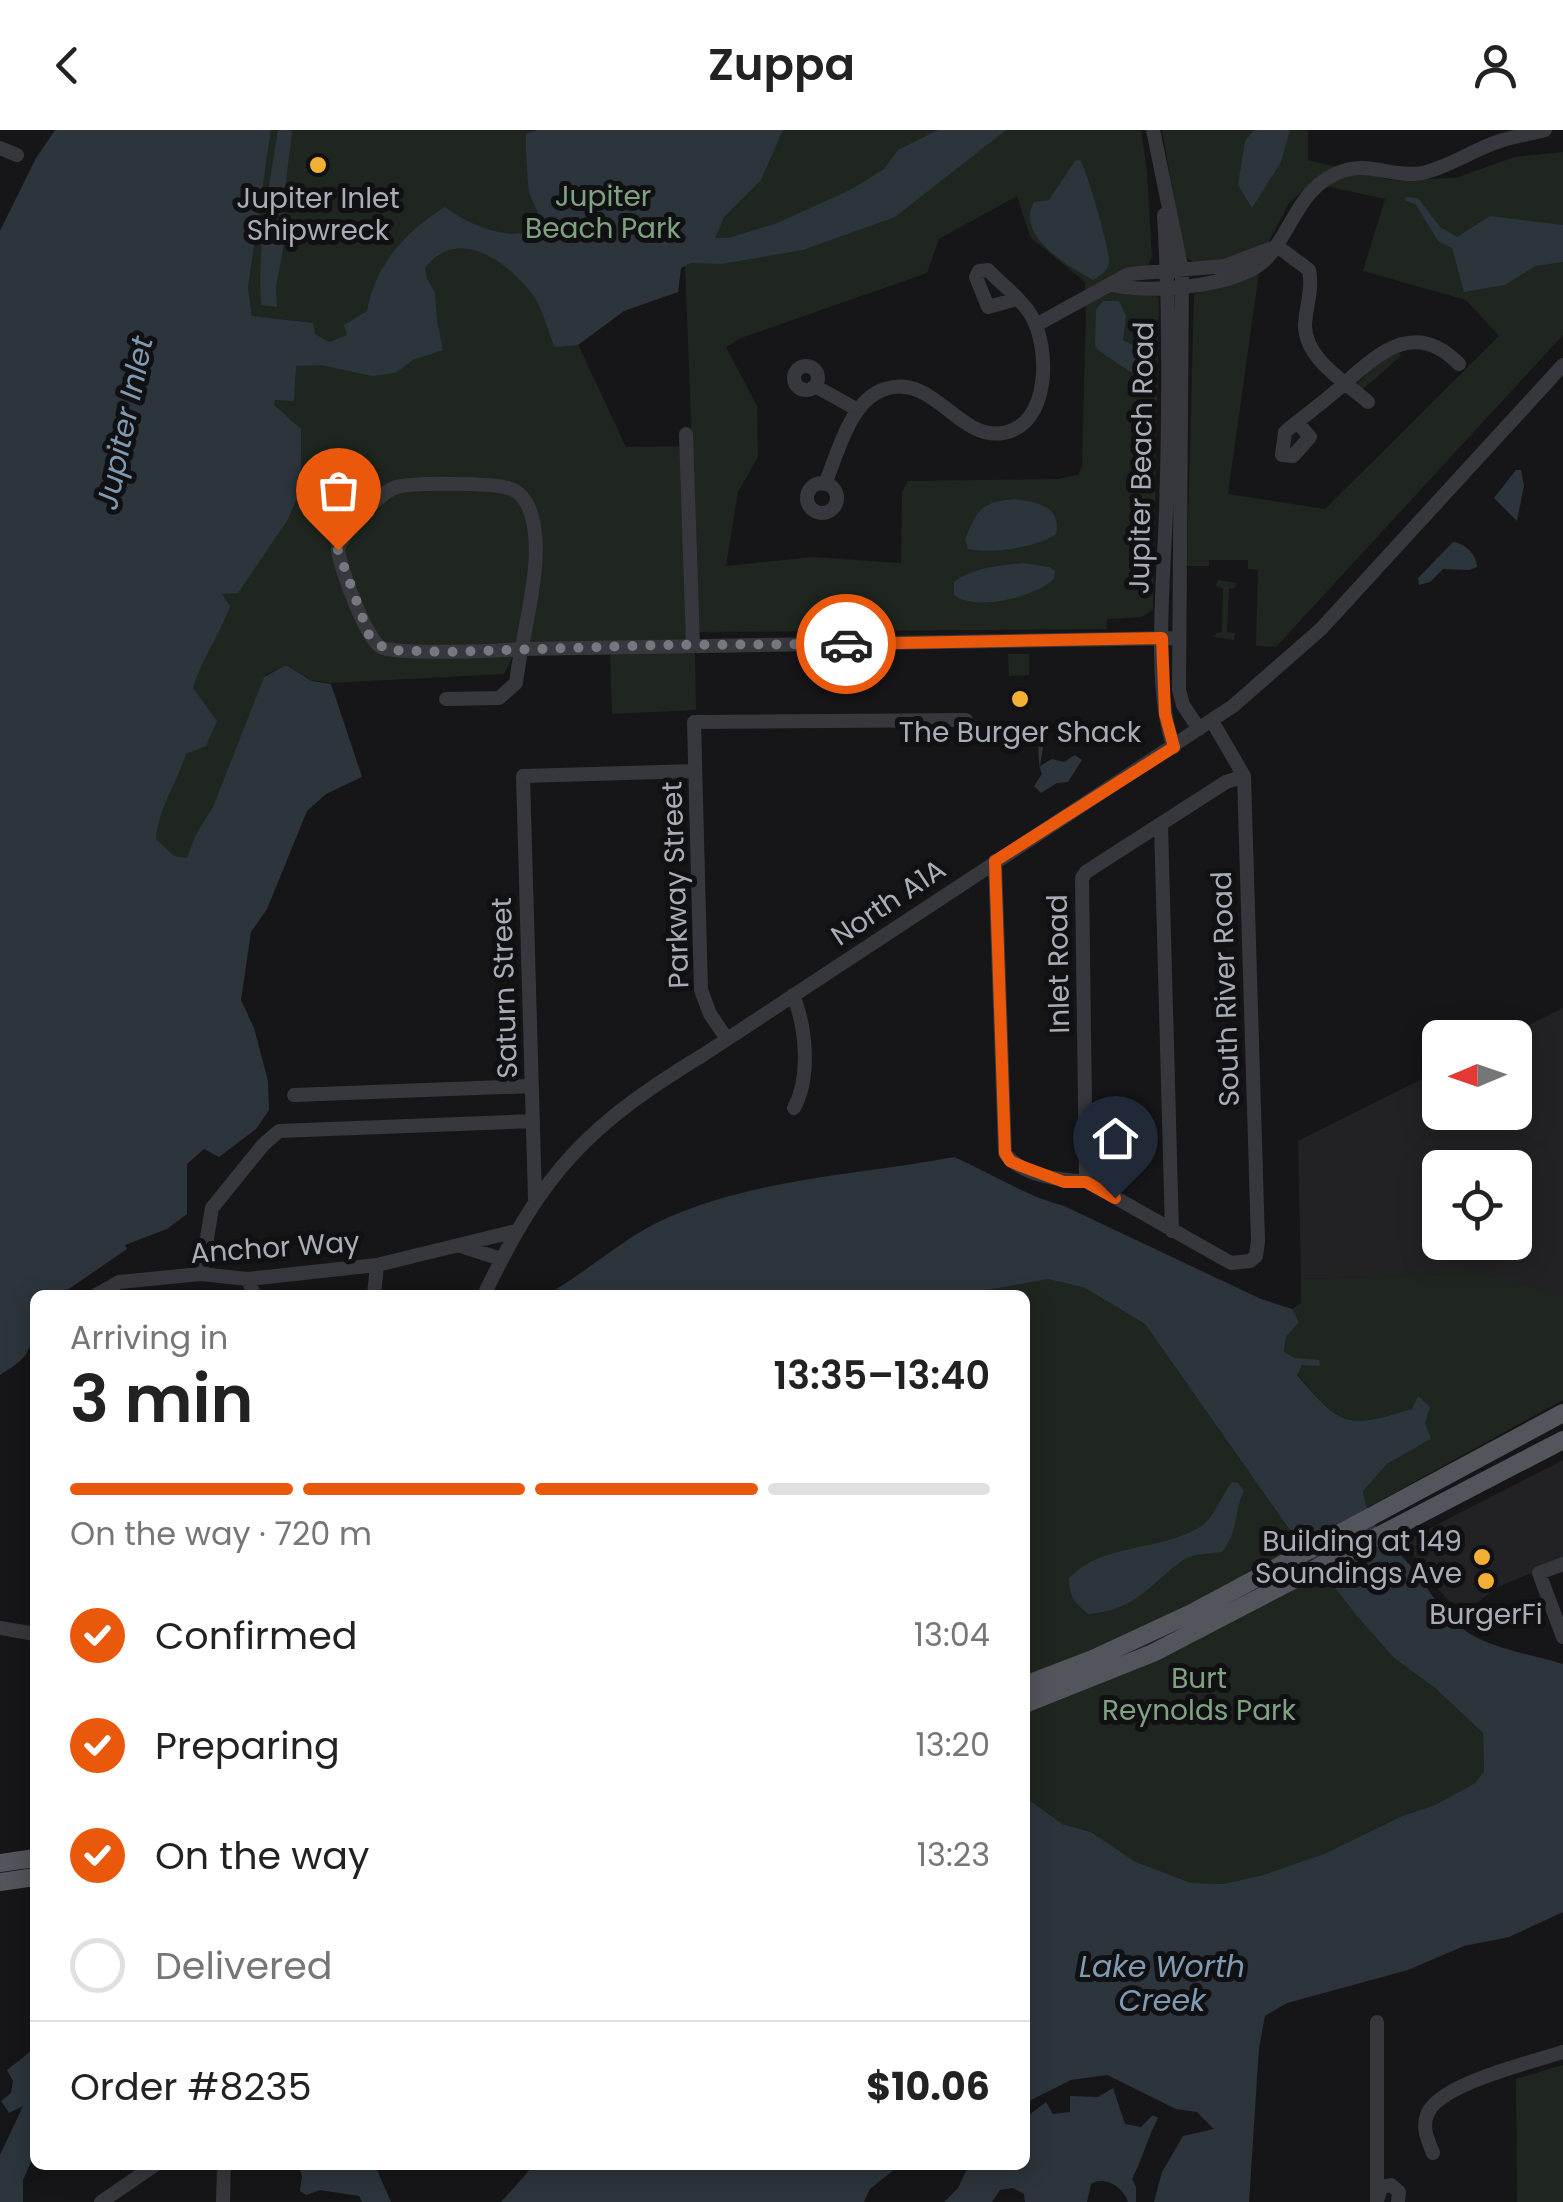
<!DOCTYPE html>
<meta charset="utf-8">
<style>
body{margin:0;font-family:Poppins,sans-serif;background:#f2f2f2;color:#222;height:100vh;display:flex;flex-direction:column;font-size:38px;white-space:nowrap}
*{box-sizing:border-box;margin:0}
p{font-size:32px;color:#767676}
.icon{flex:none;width:55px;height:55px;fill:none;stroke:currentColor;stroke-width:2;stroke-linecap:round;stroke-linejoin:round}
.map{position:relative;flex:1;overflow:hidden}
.side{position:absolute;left:30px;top:1160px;width:1000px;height:880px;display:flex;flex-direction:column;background:#fff;border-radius:15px;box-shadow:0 5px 25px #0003}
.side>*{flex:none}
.needle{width:65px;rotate:268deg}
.controls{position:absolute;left:1422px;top:890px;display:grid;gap:20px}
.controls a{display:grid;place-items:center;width:110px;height:110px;border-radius:15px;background:#fff;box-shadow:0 5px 25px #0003;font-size:50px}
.pin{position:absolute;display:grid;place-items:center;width:85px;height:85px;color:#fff;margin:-102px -42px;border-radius:50% 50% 50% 0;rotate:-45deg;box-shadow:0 0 10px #0007}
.pin .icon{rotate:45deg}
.courier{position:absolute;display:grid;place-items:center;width:100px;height:100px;margin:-50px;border:8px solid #ea580c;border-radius:50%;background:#fff;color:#222;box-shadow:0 2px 12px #0007}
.summary em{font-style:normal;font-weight:600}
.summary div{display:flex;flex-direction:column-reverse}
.summary{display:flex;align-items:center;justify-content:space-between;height:170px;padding:0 40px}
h1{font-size:65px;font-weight:600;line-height:75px}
.bar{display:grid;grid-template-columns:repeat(4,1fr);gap:15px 10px;align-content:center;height:120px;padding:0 40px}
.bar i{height:12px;border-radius:8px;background:#e0e0e0}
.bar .selected{background:#ea580c}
.bar p{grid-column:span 4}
.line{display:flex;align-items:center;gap:25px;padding:0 40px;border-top:2px solid #e0e0e0}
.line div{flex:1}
ol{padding:0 40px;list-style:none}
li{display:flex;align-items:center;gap:30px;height:110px}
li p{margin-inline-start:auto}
li .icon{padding:10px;border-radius:50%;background:#ea580c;color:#fff;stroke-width:4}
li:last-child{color:#767676}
li i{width:55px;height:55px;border:5px solid #e0e0e0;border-radius:50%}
header{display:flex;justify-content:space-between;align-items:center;height:130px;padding:0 40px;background:#fff;font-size:45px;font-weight:600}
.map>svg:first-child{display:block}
.built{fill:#222225;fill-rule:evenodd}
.green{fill:#1e261f;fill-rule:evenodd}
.water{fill:#2c353c}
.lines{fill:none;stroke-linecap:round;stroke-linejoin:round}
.minor{stroke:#37383d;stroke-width:14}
.major{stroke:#53555c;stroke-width:18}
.done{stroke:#757880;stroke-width:10;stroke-dasharray:0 18}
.route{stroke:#ea580c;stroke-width:12}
.poi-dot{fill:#f2b134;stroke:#111113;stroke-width:4}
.labels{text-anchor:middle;stroke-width:10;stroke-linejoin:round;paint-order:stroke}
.park-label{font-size:28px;fill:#7fa381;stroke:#111113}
.poi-label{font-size:28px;fill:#a8adb8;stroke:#111113}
.street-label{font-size:28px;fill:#a8adb8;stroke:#111113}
.water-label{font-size:30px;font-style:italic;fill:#7f9bb3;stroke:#111113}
</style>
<header><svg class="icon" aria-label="back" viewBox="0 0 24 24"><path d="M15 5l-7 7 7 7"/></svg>Zuppa<svg class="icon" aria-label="person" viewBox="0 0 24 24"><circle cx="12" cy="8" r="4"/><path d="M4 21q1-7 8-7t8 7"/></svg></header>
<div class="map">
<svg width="1563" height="2072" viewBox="0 0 1563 2072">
<rect width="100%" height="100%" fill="#161618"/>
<path class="built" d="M1563,878V1168L1458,1145L1301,1149L1298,1011L1440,940V982H1515V908L1505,907ZM1440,1038H1515V1112H1440Z
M1563,1330V1430L1498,1457L1467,1480L1448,1470L1421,1439L1407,1410Z"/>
<path class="green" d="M271,0H1141L1147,42L1152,127L1146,138L1085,162V152L1030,107L1017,66L939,109L927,143L741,208L726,217L757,276L758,327L738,362L726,436L813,427L901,433L902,362L908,351L1057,349L1078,345L1082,337L1086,173L1116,160L1130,165L1154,164L1159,168L1153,479L1142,487L1107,489L1106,499L699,502L691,325L696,580L612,584L610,519L514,524L504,544L330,553L312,550L286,535L265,545L207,694L187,729L174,727L155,710L173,615L220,464L252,186L248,159ZM681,132L692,133L685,136L692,316L626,317L576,210Z
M1162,0H1308V30L1391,50L1456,48L1514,27L1563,22V205L1276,517L1256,516L1258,440L1248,439V430H1209V436H1187L1194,165L1211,156L1259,142L1228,364L1325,379L1499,206L1466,170L1363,141L1385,69L1311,53L1289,73L1267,115L1238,128L1197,134L1184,126Z
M1399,223L1401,226L1363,259L1356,255L1381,228Z
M1218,450L1237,453L1235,458L1229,459L1227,502L1235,503L1234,510L1214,507L1216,503L1222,502L1223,459L1216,456Z
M1008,524H1029V545L1009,546Z
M1444,1138L1474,1141L1563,1166V1270L1365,1379L1363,1361L1387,1334L1431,1309L1412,1279C1345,1299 1342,1297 1297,1244L1302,1235L1284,1222L1286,1207L1299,1192L1292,1179L1301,1173V1149L1444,1145Z
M1048,1149L1085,1158L1145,1194L1287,1396L1356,1485L1394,1528L1435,1558L1483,1603L1484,1641L1475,1653L1435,1675L1402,1686L1324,1724L1263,1745L1223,1754L1191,1753L1134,1731L1091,1702L1062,1694L1025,1667V1165H962Z
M1563,1935V2072H1517L1516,1949Z"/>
<path class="water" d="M55,0H271L248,158L252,186L313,193L315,204L329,212L347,205L344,195L367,181C375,135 406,101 445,77C466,94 518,117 540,94C540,82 533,74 529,62C528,58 525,8 526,4L537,0H783L761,50L724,87L715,108H728L775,94L850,60L884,39L898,20L938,0H1006L895,87L803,120L721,134L692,133L681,138L678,162L624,181L578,215L555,217C546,199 543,175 529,160C503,129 457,96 425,138L427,149L435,162L437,191L443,220L413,230L395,243L372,246L321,235L296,236L294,271L275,270L274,275L301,299V359L287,391L238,463L222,464L230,476C220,505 202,528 193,558L217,591L206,616L186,624C177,652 158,680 156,709L174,726L187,728L196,704L213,677L264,547L286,535L312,551L331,554L362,647L326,664L307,681L267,779L251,802L241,870L254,898L268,951L269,980L256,999L219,1027L204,1019L187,1034V1084L167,1099L125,1115L127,1119L60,1165H35V1181L30,1185C34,1219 30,1227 0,1245V101L36,28Z
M278,0H291L292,3L283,74L287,98L276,157L277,177L261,175C257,116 269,58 278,0Z
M1254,0H1290L1281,32L1252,78L1238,55L1245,11Z
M1080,30C1086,38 1111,122 1109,133C1108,141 1100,146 1093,150C1068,136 1015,106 1034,72L1049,70L1075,31Z
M1406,67L1418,68L1440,97L1457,107L1490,86L1563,95V132L1535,136L1505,155L1464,162L1452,118L1438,111L1416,75L1405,70Z
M1103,171H1119L1126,186L1123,210L1141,219L1145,241L1140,247C1136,246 1099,221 1095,217L1096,180Z
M1516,340H1521L1524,356L1517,391L1494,368Z
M1015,369C1037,372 1062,376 1056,404C1036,418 992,424 968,419L965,409C978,379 981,372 1015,369Z
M1453,412C1465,413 1477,425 1477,437L1469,440L1443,439L1430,452L1419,455L1418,448Z
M1023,433L1049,437L1055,441L1054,449C1035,467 976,482 954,465V452C973,437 1000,436 1023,433Z
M1040,596L1044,612L1040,636L1052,629L1064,632L1075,625L1082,630L1068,652L1057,653L1041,663L1034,656L1042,644C1037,635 1038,603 1040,596Z
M954,1027C991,1043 1025,1066 1064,1076L1261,1169L1292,1179L1299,1192L1286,1207L1284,1222L1294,1228L1319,1230L1320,1236L1302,1235L1297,1245C1342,1297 1345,1299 1412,1279L1418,1266L1430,1277L1425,1293L1431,1309L1387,1334L1363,1361C1368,1402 1399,1418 1421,1449C1435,1469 1446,1489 1467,1502C1493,1519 1533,1525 1563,1534V1782L1509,1807L1464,1816L1408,1840L1287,1873L1265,1886L1259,1918L1249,2072H1154L1162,2042L1183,2006L1214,1999L1197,1982L1176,1979L1107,1945L1071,1950L1025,1973V1667L1062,1694L1091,1702L1134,1731L1191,1753L1223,1754L1263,1745L1324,1724L1402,1686L1435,1675L1475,1653L1484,1641L1483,1603L1435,1558L1394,1528L1356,1485L1287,1396L1145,1194L1085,1158L1048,1149L962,1165H552L553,1161C592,1138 627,1105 669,1087C759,1048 859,1045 954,1027Z
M1232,1352L1238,1353L1244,1361C1232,1386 1241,1396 1222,1422C1210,1423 1193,1424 1183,1430C1149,1455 1136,1480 1089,1484C1074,1473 1069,1466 1069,1448C1104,1412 1159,1422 1200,1397C1215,1387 1221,1366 1232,1352Z
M35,1918V2023L23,2050V2072H0V2025L23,1976L9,1983L1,1971L11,1963L13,1951L7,1940Z
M1113,1958L1125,1994L1141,1997L1153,1985L1158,1988C1147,2009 1143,2028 1132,2049L1136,2057V2072H1128C1124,2058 1105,2045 1091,2054L1087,2072H1025L1024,2064L1013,2058L1000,2060L992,2072H944L958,2058L969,2035H1025V1988L1046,1972L1053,1984L1070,1982V1966L1098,1967Z
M298,2035H375L391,2072H362L359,2066L320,2060L306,2065L300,2061L302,2046Z
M534,2035H900L870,2059L864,2072H501Z"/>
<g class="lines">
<path class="minor" d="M1153,0L1182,141L1179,560L1183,575L1199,599
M0,18L17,25
M1164,85C1170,184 1169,283 1166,382C1164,445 1152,562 1174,617
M1277,116L1309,140C1313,159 1306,176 1305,195C1305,229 1345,252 1368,272
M1113,155C1148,164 1241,157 1267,128C1294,98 1300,53 1346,40C1371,33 1398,48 1422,43C1450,37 1474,19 1500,11C1515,6 1530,4 1545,0
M1036,195L1129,144L1225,136L1272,118
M794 248a12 12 0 1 1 24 0a12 12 0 1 1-24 0Z
M815,256L858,280
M1297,292L1310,307L1293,326L1282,325L1285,302C1305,285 1327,270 1346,252C1383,219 1417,191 1459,234
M686,304L693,515
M807 368a15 15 0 1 1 30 0a15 15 0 1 1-30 0Z
M825,354C838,323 850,270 885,259C934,243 957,310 1003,303C1051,295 1050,217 1031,185C1021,168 1001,154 988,140L979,141L976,147L988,177L1017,169
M446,569L499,568L516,553C521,504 551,416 526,372C522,365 516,360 508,358C493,353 408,352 394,358C376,366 344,402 338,419C339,436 367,511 381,517C396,525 497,521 519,519L1178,508
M1161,694L1172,1101
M995,731L1005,1023C1020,1045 1061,1051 1086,1051L1231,1133L1250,1131L1256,1126L1258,1111L1244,646L1212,591
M793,865C806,897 811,947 794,978
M727,909L710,884L701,860L694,592L966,590
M294,965L531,956
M1086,1051L1082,748L1086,742L1226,652L1244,646
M535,1069L523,646L695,641
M461,1116L501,1129
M201,1144L212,1078L263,1015L279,1001L533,991
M248,1149L254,1165
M96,1165L119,1152L201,1144L248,1149L377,1135L516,1101
M374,1165L377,1135
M484,1165C543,1042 586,996 703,925L1233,576L1321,499L1563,235
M1563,1434L1539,1443L1563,1507
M0,1498L35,1504
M1377,1892V2072
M1433,2023C1428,2010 1422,1999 1427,1985C1437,1954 1533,1932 1563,1922
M1378,2068L1381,2057L1391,2055L1399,2062L1398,2072
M101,2072L155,2035
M223,2072L224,2035"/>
<path class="major" d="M1025,1555L1093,1529L1192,1483L1563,1283
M1025,1574L1153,1523L1563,1310
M0,1733L35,1728
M0,1752L35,1747"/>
</g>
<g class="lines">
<path class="done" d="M338,420L370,508L387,520L446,522L663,515L846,514"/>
<path class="route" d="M846,514L1162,508L1165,584L1174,617L995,731L1005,1023L1010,1031L1021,1036L1064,1052H1086L1115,1068"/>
</g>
<g class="poi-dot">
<circle cx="318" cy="35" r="10"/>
<circle cx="1020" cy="569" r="10"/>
<circle cx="1482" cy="1427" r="10"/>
<circle cx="1486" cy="1451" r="10"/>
</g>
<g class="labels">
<g class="park-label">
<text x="603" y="76">Jupiter<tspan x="603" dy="32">Beach Park</tspan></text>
<text x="1199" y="1558">Burt<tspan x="1199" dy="32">Reynolds Park</tspan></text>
</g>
<g class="poi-label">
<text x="318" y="78">Jupiter Inlet<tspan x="318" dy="32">Shipwreck</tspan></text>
<text x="1020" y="612">The Burger Shack</text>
<text x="1462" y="1421" text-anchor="end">Building at 149<tspan x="1462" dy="32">Soundings Ave</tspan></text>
<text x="1486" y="1494">BurgerFi</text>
</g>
<g class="street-label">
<text transform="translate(1141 328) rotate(-89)" y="10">Jupiter Beach Road</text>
<text transform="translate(675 755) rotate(-92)" y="10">Parkway Street</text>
<text transform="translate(888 772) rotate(-34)" y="10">North A1A</text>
<text transform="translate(1058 834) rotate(-91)" y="10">Inlet Road</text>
<text transform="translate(504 858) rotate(-92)" y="10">Saturn Street</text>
<text transform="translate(1225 859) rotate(-92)" y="10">South River Road</text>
<text transform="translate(275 1117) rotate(-4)" y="10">Anchor Way</text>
</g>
<g class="water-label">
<text transform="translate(125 293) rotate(-78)" y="10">Jupiter Inlet</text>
<text x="1162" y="1847">Lake Worth<tspan x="1162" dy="34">Creek</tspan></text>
</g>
</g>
</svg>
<div class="controls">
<a><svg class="needle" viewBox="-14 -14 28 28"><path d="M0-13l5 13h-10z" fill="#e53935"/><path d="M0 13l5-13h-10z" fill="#767676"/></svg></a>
<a><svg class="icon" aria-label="locate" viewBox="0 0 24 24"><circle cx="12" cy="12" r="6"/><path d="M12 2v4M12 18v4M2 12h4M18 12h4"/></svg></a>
</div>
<div class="pin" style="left:338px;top:420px;background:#ea580c"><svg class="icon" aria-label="bag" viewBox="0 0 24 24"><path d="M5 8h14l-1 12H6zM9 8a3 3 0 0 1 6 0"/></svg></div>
<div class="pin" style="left:1115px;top:1068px;background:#1f2937"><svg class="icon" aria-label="home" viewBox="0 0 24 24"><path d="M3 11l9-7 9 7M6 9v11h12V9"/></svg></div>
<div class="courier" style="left:846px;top:514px"><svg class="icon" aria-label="car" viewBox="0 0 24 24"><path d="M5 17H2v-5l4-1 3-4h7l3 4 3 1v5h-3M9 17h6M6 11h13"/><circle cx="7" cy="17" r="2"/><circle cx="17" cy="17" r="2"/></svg></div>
<section class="side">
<div class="summary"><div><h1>3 min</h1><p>Arriving in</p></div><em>13:35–13:40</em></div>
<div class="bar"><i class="selected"></i><i class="selected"></i><i class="selected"></i><i></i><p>On the way · 720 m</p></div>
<ol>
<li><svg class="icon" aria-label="check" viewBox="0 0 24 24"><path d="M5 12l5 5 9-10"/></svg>Confirmed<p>13:04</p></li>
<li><svg class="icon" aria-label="check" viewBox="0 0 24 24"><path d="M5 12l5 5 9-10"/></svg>Preparing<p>13:20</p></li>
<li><svg class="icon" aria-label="check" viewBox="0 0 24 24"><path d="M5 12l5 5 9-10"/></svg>On the way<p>13:23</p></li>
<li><i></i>Delivered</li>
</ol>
<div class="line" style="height:130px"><div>Order #8235</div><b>$10.06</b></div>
</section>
</div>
